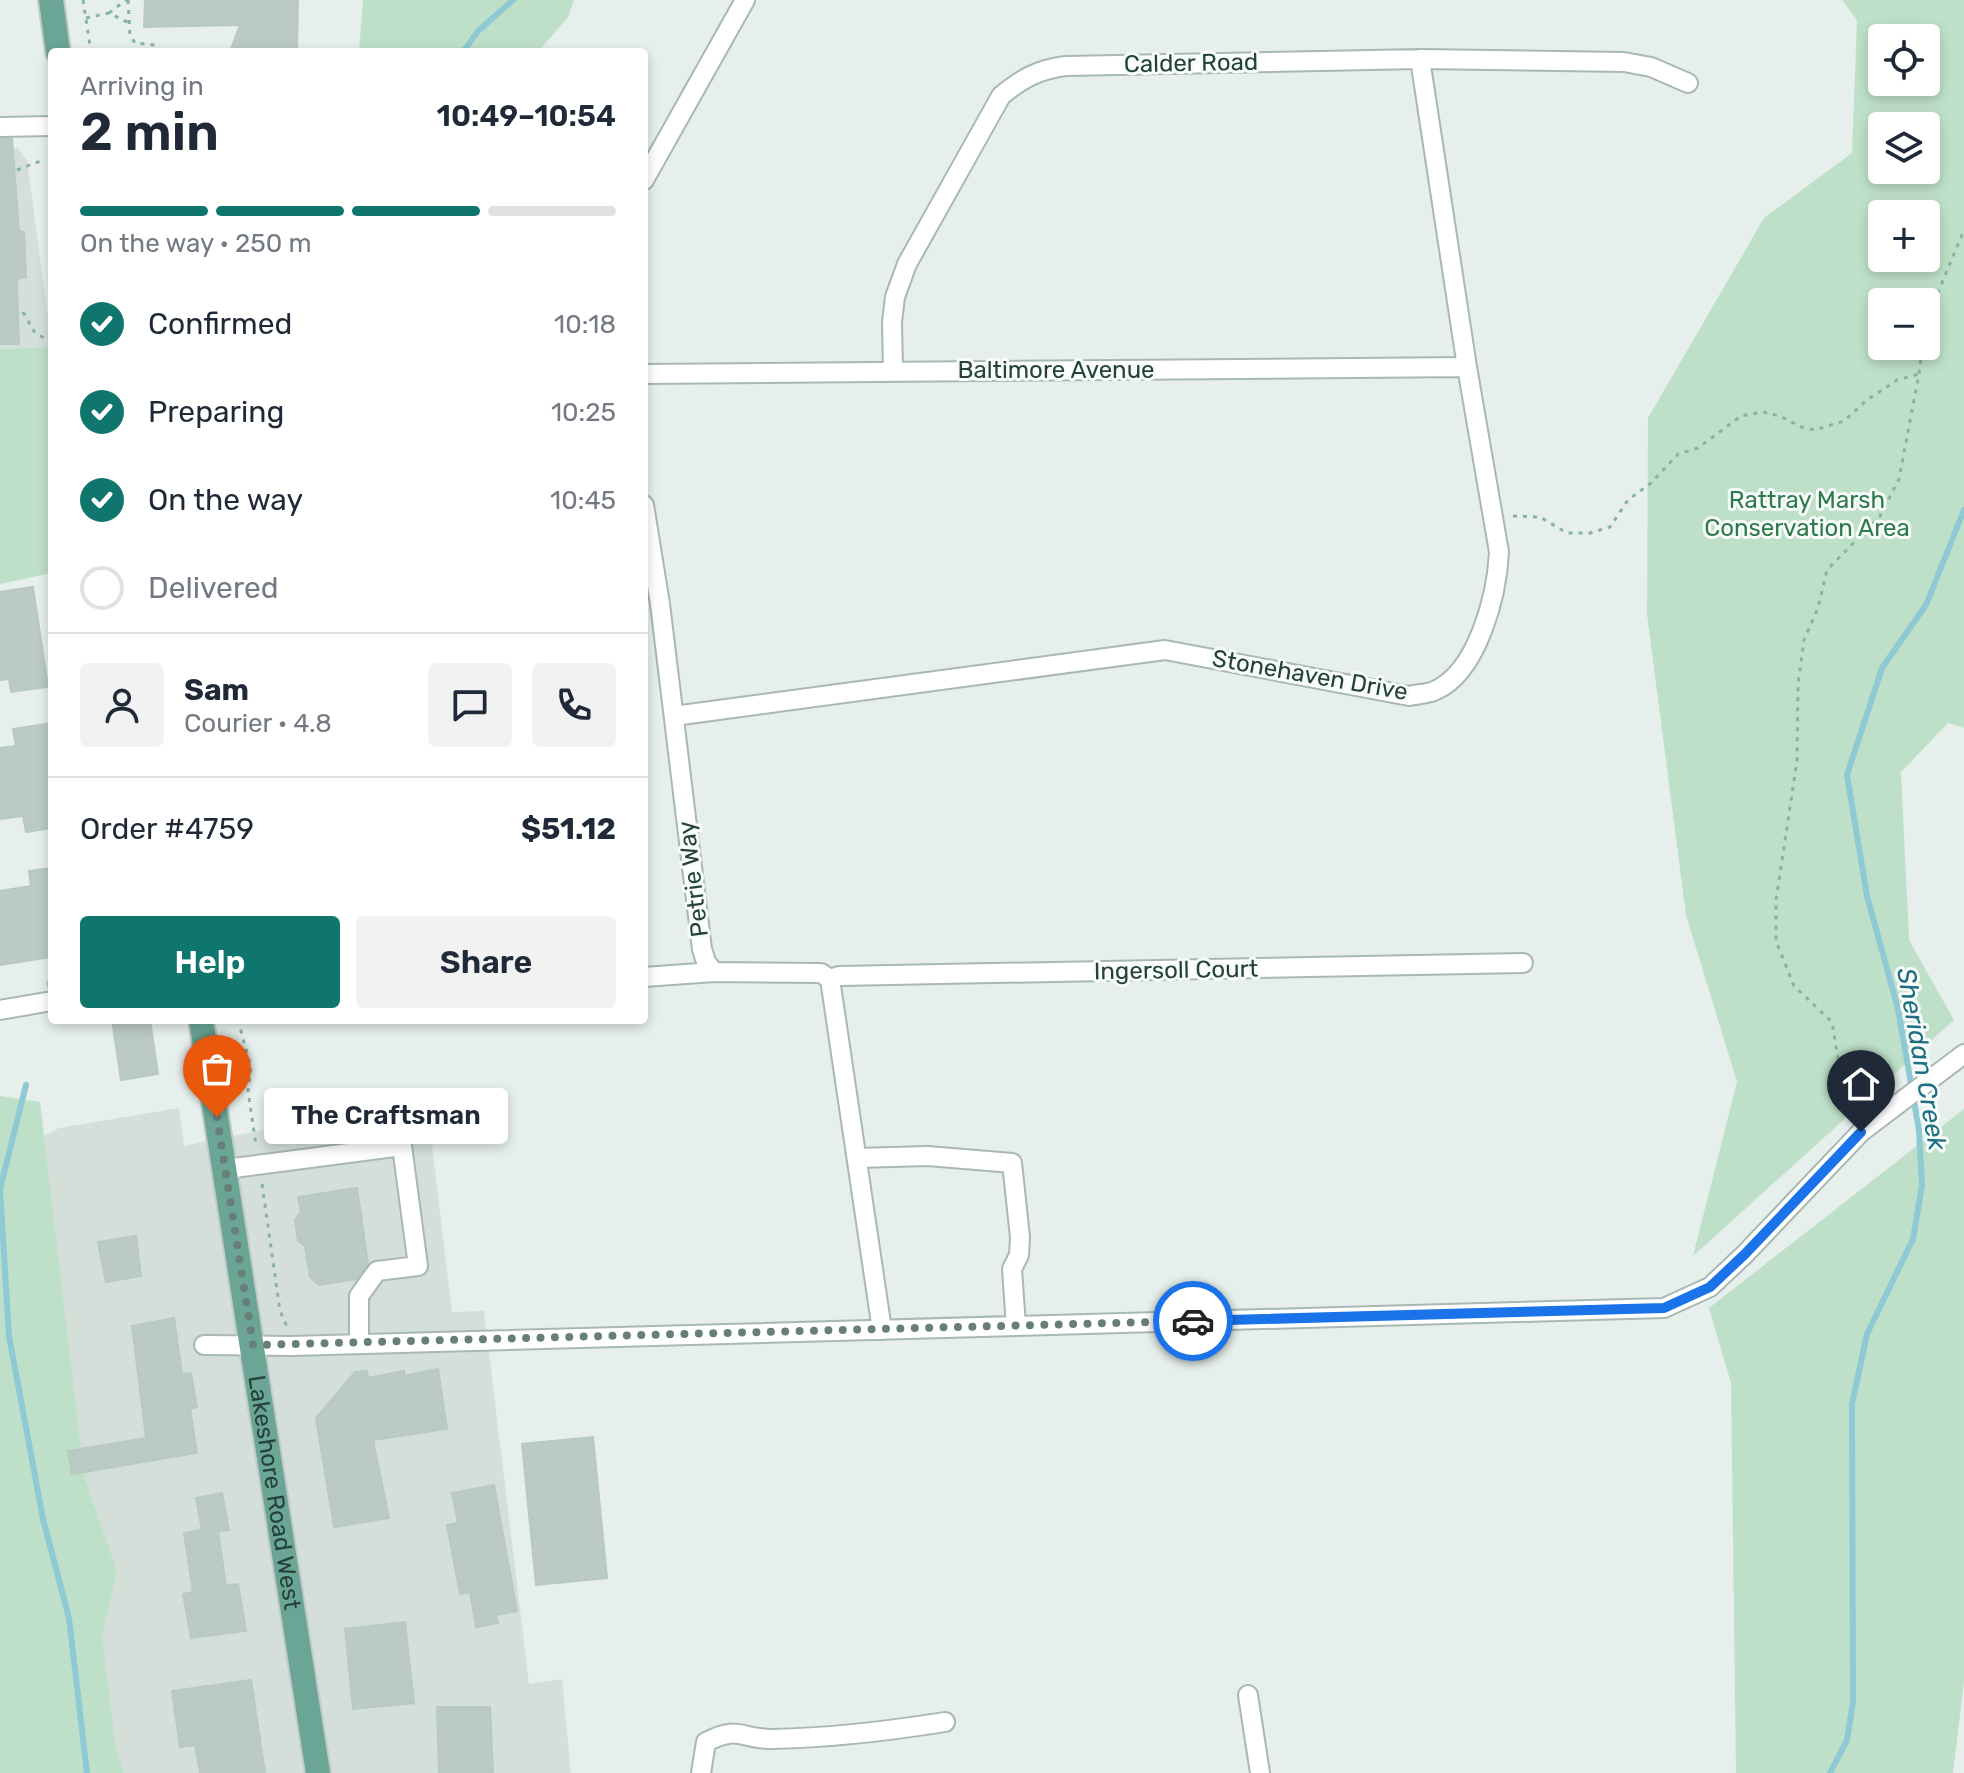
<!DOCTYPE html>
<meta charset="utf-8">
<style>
body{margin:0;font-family:Rubik,sans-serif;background:#f2f2f3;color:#1f2937;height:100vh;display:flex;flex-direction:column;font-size:30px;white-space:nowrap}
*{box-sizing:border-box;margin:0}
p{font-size:26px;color:#747a83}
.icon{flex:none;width:44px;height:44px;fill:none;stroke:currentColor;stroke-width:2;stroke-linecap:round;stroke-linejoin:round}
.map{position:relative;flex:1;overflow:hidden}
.details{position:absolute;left:48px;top:48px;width:600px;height:976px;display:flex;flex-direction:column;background:#fff;border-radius:8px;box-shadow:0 4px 12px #0003}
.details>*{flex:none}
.fabs{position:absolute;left:1868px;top:24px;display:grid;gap:16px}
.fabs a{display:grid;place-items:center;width:72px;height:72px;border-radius:8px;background:#fff;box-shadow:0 4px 12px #0003;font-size:40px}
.pin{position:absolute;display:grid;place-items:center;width:68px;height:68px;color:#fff;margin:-82px -34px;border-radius:50% 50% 50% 0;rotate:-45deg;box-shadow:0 0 8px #0007}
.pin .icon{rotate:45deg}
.courier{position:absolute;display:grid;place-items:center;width:80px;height:80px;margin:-40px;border:6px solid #1a73e8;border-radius:50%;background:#fff;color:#222;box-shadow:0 2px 10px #0007}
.bubble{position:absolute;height:56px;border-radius:8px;background:#fff;box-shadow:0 4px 12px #0003;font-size:26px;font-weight:600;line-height:56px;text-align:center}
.summary em{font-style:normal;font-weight:600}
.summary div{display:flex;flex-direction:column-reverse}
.summary{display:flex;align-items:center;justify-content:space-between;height:136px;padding:0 32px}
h1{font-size:52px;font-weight:600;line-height:60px}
.bar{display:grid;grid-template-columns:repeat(4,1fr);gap:12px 8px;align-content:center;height:96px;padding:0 32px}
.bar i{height:10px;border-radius:6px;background:#e0e1e3}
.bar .on{background:#0f766e}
.bar p{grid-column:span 4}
.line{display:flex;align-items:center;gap:20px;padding:0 32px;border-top:2px solid #e0e1e3}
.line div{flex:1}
.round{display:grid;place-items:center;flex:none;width:84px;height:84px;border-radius:8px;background:#f2f2f3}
ol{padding:0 32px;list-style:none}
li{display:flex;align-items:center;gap:24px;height:88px}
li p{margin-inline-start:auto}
li .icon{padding:8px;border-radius:50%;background:#0f766e;color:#fff;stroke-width:4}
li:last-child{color:#747a83}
li i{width:44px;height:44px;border:4px solid #e0e1e3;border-radius:50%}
.button{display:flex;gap:16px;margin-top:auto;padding:16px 32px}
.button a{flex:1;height:92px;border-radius:8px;background:#0f766e;color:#fff;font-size:32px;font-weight:600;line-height:92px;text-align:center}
.button a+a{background:#f2f2f3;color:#1f2937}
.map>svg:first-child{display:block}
.built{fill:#d4dfda}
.green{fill:#bfe0c8;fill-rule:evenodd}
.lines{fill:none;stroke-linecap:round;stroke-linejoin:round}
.stream{stroke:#8ec9d4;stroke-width:6}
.building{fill:#bbcac4;stroke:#b8c9c2;stroke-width:2}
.minor-tunnel{stroke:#bfccc8;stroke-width:18;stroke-dasharray:18 9;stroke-linecap:butt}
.minor-casing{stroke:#a8b8b2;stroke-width:22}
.major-casing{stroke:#c2cac8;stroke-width:28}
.path{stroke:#86b3a5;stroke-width:3;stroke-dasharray:4 6;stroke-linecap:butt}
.minor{stroke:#fff;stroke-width:18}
.major{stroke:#6aa596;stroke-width:24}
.done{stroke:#687f78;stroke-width:8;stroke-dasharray:0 14.4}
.route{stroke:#1a73e8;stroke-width:10}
.labels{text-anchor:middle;stroke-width:6;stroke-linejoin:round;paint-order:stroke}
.street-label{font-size:24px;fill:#24423a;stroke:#f7fbf9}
.park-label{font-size:24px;fill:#2d7a4b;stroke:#f7fbf9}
.water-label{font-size:26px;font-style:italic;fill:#1c6f80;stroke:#f7fbf9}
</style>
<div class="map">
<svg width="1964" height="1773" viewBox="0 0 1964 1773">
<rect width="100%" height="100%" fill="#e6efeb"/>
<path class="built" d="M17,148L27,160L52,347L0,349V149Z
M427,1104L452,1312L484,1311L529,1684L562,1679L571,1773H124L93,1674L76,1453L44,1136L59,1128L179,1108L184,1146L262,1130Z"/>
<path class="green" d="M363,0H574L568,17L538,52H359Z
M1842,0H1964V728L1948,723L1901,772L1909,940L1954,1020L1693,1256L1737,1082L1686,915L1647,614L1648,418L1764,218L1852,153L1857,20ZM1926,38V82H1882V38ZM1926,126V170H1882V126ZM1882,214H1926V258H1882ZM1926,302V346H1882V302Z
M52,347V573L0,584V349Z
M0,1096L40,1102L84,1475L117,1572L102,1635L115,1744L124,1773H0Z
M1964,1109V1682L1953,1773H1736L1731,1383L1709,1308Z"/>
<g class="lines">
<path class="stream" d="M463,52L478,31L513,0
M26,1085L0,1189L9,1336L43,1519L69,1618L87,1773
M1830,1773L1847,1740L1853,1702L1852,1404L1867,1334L1913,1239L1922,1185L1919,1130L1898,1009L1867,896L1847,775L1882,668L1926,605L1964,510"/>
</g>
<path class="building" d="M145,0H298L297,52H230L240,25L144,27Z
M0,139H12L19,231L24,232L26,277L18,278L17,285L19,344H0Z
M33,587L48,687L11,692L9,679L0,680V592Z
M52,723V828L26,832L23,816L0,819V748L16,746L13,729Z
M52,868V957L0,965V891L31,886L29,871Z
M112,1020H150L158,1074L121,1080Z
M357,1188L368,1264L356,1279L319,1285L310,1277L305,1246L298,1241L295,1220L301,1212L298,1197Z
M136,1236L141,1276L106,1282L98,1242Z
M174,1318L182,1374L191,1373L197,1407L190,1409L197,1453L72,1474L68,1451L146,1438L132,1326Z
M438,1369L447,1429L373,1440L389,1518L334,1527L316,1418L355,1372L367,1371L368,1378L404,1371V1376Z
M593,1437L607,1578L536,1585L522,1444Z
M494,1485L517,1611L496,1615L498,1623L476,1627L470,1592L460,1594L447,1525L458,1523L452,1493Z
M222,1493L229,1530L218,1531L226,1586L238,1584L246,1631L191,1638L183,1594L193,1592L184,1533L202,1530L196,1498Z
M405,1622L414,1703L353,1709L345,1629Z
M251,1680L265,1773H200L195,1745L180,1747L172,1691Z
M437,1707H490L493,1773H439Z"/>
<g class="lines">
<path class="minor-tunnel" d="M48,990L52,989"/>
<g class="minor-casing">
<path id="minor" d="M0,127L52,126
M644,180L745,0
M893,371L892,322L895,297L907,264L1001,96C1021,79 1039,69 1066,66L1420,59L1624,62L1651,67L1688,83
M644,374L1467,367
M644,505L660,604L702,949L706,962L714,972L821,973L830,979L882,1330
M674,716L1165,650L1409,696C1417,694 1427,694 1434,691C1478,673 1497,594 1499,552L1467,367L1420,59
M644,977L714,972
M830,979L839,976L1523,963
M0,1010L52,1001
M857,1158L928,1156L1012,1163L1020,1237L1019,1255L1012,1269L1016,1326
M226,1169L402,1146L418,1266L377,1271L359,1296V1344
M204,1345L291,1346L1664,1308L1710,1287L1745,1254L1861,1132L1964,1054
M1248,1695L1260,1773
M701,1773L706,1742C739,1725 740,1739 772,1739C830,1738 888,1731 945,1722"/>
</g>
<g class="major-casing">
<g id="major">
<path d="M51,0L58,52"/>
<path id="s1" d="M201,1020L318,1773"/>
</g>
</g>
<path class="path" d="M83,0L91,52
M128,0L130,35L135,43L155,45
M109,13L126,0
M86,18L109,13L129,23
M17,170L43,160
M23,312L35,333L52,342
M1926,321L1964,230
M1513,516L1540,517L1567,533H1590L1610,527L1628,500L1651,483L1678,454L1698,448L1741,416L1763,412L1780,416L1801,427L1815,430L1844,421L1867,400L1897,380L1919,374
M238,1020L251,1067L248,1091L256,1145
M1852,1117L1846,1107L1832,1022L1794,986L1776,941V900L1797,761L1798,684L1804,640L1818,608L1827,570L1880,516L1899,479L1919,374L1922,346
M262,1184L280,1311L288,1329"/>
<use href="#minor" class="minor"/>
<use href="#major" class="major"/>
</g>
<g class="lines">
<path class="done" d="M217,1117L253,1345L1193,1321"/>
<path class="route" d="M1193,1321L1664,1308L1710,1287L1745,1254L1861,1132"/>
</g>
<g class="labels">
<g class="street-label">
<text transform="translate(1191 63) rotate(-1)" y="8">Calder Road</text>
<text x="1056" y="378">Baltimore Avenue</text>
<text transform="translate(1310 675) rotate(10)" y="8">Stonehaven Drive</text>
<text transform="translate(693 879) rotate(-97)" y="8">Petrie Way</text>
<text transform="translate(1176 970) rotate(-1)" y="8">Ingersoll Court</text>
<text dy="8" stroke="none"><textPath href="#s1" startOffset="478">Lakeshore Road West</textPath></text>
</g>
<g class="park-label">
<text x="1807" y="508">Rattray Marsh<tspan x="1807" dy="28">Conservation Area</tspan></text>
</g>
<g class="water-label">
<text transform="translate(1922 1059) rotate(80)" y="9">Sheridan Creek</text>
</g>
</g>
</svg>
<div class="fabs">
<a><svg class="icon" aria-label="locate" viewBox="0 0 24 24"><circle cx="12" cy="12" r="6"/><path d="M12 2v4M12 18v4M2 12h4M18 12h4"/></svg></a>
<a><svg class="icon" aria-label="layers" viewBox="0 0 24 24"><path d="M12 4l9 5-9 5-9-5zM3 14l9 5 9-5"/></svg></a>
<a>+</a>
<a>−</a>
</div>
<div class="pin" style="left:217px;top:1117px;background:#ea580c"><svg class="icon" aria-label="bag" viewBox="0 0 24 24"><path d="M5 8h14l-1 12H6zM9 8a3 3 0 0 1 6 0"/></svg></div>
<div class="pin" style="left:1861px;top:1132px;background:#1f2937"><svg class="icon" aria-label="home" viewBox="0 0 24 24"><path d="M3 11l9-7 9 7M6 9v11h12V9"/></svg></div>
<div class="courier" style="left:1193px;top:1321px"><svg class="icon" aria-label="car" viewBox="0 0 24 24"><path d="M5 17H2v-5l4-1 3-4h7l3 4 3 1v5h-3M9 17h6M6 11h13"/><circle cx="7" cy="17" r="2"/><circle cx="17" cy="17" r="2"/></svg></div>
<div class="bubble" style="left:264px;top:1088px;width:244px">The Craftsman</div>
<section class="details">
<div class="summary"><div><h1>2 min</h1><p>Arriving in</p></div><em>10:49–10:54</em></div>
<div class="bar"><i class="on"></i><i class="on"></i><i class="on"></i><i></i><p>On the way · 250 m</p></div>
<ol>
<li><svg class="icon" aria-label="check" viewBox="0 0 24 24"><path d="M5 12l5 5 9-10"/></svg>Confirmed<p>10:18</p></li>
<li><svg class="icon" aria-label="check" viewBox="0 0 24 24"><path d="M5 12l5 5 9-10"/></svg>Preparing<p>10:25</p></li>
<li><svg class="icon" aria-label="check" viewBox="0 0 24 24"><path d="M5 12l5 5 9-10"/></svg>On the way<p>10:45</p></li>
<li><i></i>Delivered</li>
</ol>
<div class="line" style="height:144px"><a class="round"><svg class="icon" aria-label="person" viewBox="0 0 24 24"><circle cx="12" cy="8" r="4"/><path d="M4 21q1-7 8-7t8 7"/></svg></a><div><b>Sam</b><p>Courier · 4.8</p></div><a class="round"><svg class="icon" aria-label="chat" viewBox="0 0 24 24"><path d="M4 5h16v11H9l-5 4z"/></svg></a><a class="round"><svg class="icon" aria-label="phone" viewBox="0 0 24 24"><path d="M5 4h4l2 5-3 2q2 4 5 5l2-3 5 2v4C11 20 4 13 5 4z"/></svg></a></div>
<div class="line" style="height:104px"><div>Order #4759</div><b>$51.12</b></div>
<div class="button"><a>Help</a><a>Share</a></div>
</section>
</div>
